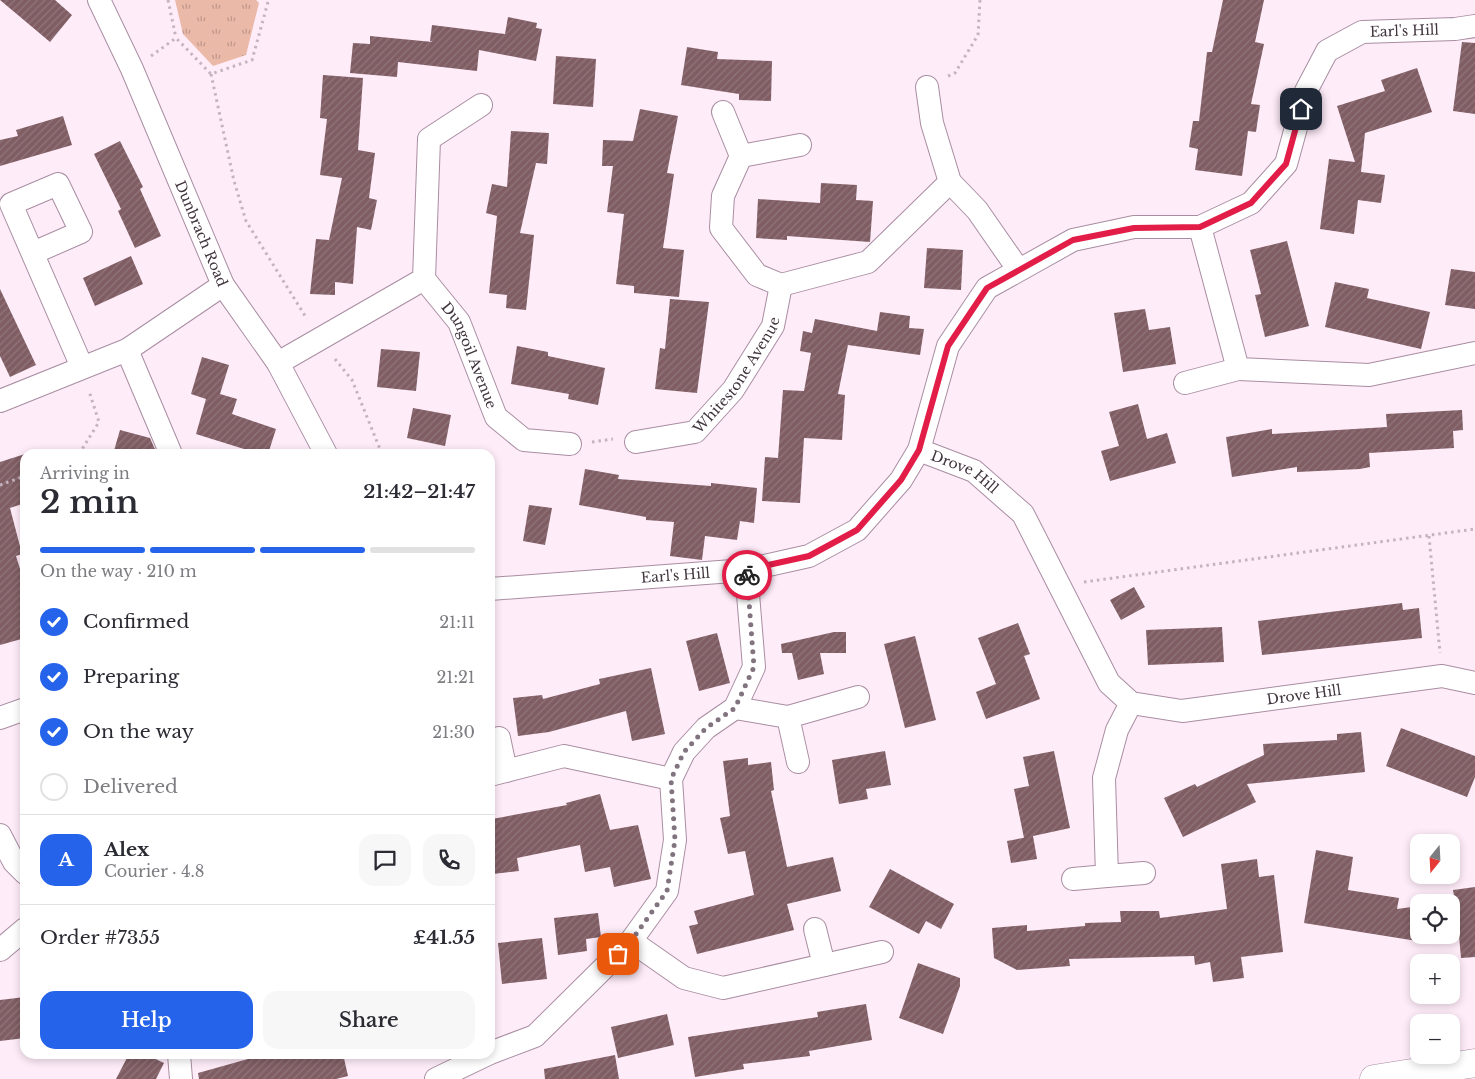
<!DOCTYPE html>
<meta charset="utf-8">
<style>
body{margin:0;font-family:"Libre Baskerville",serif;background:#f7f7f7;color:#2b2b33;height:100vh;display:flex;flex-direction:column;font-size:19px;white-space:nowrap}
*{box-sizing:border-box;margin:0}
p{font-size:16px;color:#7c7c81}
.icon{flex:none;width:28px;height:28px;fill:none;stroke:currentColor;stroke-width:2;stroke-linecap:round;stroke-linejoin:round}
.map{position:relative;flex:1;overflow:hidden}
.sheet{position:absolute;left:20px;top:449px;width:475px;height:610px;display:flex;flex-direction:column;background:#fff;border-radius:15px;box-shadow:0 2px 8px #0003}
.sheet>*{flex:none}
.needle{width:32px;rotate:198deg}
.controls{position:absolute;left:1410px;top:834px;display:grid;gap:10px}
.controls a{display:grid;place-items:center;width:50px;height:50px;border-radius:10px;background:#fff;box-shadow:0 2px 8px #0003;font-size:25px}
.pin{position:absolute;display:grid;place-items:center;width:42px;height:42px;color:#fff;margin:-21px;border-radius:10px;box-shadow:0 2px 8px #0006}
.courier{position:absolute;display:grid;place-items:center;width:50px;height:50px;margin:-25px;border:4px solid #e11d48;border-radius:50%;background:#fff;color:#222;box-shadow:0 1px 6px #0007}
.headline em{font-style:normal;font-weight:600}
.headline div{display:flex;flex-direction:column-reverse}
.headline{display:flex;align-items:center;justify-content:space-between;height:85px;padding:0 20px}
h1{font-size:32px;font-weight:600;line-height:38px}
.bar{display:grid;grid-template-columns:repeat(4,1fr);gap:8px 5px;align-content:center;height:60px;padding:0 20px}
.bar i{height:6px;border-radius:4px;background:#e1e1e2}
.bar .active{background:#2563eb}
.bar p{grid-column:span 4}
.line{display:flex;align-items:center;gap:12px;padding:0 20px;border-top:1px solid #e1e1e2}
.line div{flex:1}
.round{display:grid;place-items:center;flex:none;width:52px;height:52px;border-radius:15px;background:#f7f7f7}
ol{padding:0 20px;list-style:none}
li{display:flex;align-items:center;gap:15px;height:55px}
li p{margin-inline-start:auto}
li .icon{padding:5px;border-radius:50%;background:#2563eb;color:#fff;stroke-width:4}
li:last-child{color:#7c7c81}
li i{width:28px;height:28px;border:2px solid #e1e1e2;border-radius:50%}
.cta{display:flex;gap:10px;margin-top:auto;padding:10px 20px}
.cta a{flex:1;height:58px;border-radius:15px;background:#2563eb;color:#fff;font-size:20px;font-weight:600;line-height:58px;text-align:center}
.cta a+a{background:#f7f7f7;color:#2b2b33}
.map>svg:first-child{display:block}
.grass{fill:url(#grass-tufts)}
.building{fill:url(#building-hatch)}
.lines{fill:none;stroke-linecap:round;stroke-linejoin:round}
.street-casing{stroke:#a98da2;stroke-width:24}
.secondary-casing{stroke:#a98da2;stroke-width:29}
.path{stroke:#c5b4c0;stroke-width:3;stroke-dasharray:2.5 4;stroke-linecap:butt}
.street{stroke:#fff;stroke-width:22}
.secondary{stroke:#fff;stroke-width:28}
.done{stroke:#82747f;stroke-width:5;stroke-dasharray:0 9}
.route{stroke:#e11d48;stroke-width:6}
.labels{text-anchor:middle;stroke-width:5;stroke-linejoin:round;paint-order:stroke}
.street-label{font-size:14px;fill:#40343d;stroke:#feecf9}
</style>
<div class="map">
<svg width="1475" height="1079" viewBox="0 0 1475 1079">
<defs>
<pattern id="grass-tufts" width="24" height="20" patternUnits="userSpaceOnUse" patternTransform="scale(1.25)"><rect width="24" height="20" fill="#ebb9a8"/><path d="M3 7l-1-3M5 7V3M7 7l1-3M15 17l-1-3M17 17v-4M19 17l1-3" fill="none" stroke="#c0978a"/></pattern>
<pattern id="building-hatch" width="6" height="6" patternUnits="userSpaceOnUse" patternTransform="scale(1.25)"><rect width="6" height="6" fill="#7f5d63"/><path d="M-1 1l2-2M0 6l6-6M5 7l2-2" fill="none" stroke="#91767c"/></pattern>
</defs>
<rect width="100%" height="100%" fill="#feecf9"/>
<path class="grass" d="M175,0H256L259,3L246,55L213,66L183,34Z"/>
<path class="building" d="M0,0H55L72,15L50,42Z
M1223,0H1264L1255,42L1264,44L1251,104L1260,105L1256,132L1248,131L1242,176L1195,170L1198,149L1189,147L1193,121H1199L1207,52H1212Z
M508,17L537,23L536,28L542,29L536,61L479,50L477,71L398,62L397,77L350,73L353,43L370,44V36L433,42L430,41L432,25L505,34Z
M1462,42L1475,43V114L1453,111Z
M687,47L718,52L717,59L772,61L771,101L739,100V94L681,85Z
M556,56L596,59L593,107L553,104Z
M1417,68L1432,112L1365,133L1361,172L1385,175L1381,203L1358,200L1354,234L1320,229L1329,159L1355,162L1337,106L1385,91L1381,80Z
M323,75L363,78L358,150L375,153L369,198L377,200L371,230L357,227L353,284L335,282V295L310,294L316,239L329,240L342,178L320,175L327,119L320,118Z
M640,109L678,116L667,173L674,174L663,248L684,250L679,297L634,293V286L616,284L624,214L607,212L613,166H602L603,140L633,141Z
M63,116L72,145L0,166V140L18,136L16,130Z
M511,131L549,133L547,164L536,163L520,233L534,235L526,310L506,308L507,295L489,293L497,216L486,213L492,184L507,187Z
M120,141L143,187L140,189L161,236L135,248L118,211L121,209L94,154Z
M821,183L857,185L856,200L873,201L870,242L787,236V240L756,238L758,199L820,203Z
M1287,241L1309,326L1265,337L1255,295L1261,294L1250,250Z
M927,248L963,250L961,290L924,288Z
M131,256L143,284L95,306L83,278Z
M1451,269L1475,272V309L1445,305Z
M1335,282L1369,289L1367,298L1430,312L1421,349L1325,327Z
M0,289L36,365L10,377L0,356Z
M670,299L709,302L697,393L655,389L660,348L665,349Z
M1145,309L1149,330L1170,327L1176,364L1123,372L1114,313Z
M880,312L910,316L909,328L924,329L920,355L848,345L838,394L845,395L842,440L804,438L800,503L762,501L765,457L778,458L783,390L804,391L811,353L800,351L803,331L812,333L815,319L877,331Z
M517,346L548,352V356L605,368L598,405L568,399L569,394L511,384Z
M381,349L420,352L416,391L377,387Z
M202,357L229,365L220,394L237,399L232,414L276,429L268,454H260L196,434L206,399L191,394Z
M1138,404L1147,439L1167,433L1176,463L1110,481L1101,451L1119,446L1109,412Z
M413,408L451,415L445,446L407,438Z
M1462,410L1463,430L1453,431L1454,448L1369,453L1370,467L1360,469L1297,472V467L1232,477L1226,437L1272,429V434L1387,427L1386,414Z
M120,430L150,438L157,454H113Z
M25,454V503L10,508L22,554L16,556L25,585V638L0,645V462Z
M585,469L619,475L618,479L711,486V483L757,488L754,523L740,521L737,540L705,536L702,560L670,556L674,522L646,520V517L579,505Z
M529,505L552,508L545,545L523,541Z
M1134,587L1145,607L1121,620L1110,600Z
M1402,603L1403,610L1419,608L1422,638L1262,655L1258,621Z
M1018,623L1030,654L1024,656L1040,699L986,719L976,692L996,684L978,638Z
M1222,627L1224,662L1148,665L1146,630Z
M834,632H846V653H820L824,674L798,680L792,653H782L781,644Z
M717,633L730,683L699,691L686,641Z
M915,636L936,720L905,728L884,644Z
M651,668L665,734L632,741L626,711L549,732L518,736L513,698L542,695L543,699L600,684L599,679Z
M1401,728L1475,756V777L1467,797L1386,766Z
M1361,732L1365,772L1247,784L1256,802L1183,837L1164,798L1195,784L1197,787L1264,755L1263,744L1337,740V734Z
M885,751L891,785L866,789L868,799L839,804L832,760Z
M1054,751L1070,828L1024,838L1014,789L1029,786L1023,757Z
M748,758V765L771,762L774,790L771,791L787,867L833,857L841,891L787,904L794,930L697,954L689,926L698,924L694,911L754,895L745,851L728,854L720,818L730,816L723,761Z
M600,794L610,830L638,825L651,879L614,887L610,867L585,872L580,845L517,858L519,871L493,874L490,848L492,819L567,805L566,803Z
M1033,836L1037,859L1011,863L1007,841Z
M1316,850L1353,857L1348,890L1399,898L1397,909L1419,906V935H1451V903L1455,902L1453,890L1475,887V957L1461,958L1459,936L1417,941L1304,923Z
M1257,859L1259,877L1274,875L1283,952L1241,957L1244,978L1213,982L1210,962L1195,965L1194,956L1069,959L1070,966L1017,970L994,958L992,928L1027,925V931L1085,926V923L1121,922L1120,911H1159L1160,918L1227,909L1221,864Z
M890,869L954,904L941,929L926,921L919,934L869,907Z
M598,913L601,937L586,939L587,951L558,955L554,918Z
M542,938L547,979L502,984L498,943Z
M918,963L960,978V986L943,1034L899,1018Z
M25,997V1038L0,1041V1000Z
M866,1004L872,1040L809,1051L810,1056L743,1064L744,1069L695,1077L688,1037L818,1017L817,1012Z
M667,1014L674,1045L618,1058L611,1027Z
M129,1054H145L164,1063L156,1079H116Z
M266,1054H343L348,1076L336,1079H199L198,1073Z
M615,1055L619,1079H545L544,1069Z"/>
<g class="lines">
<g class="street-casing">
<g id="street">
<path id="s1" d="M99,0L132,69L223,285L278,363L326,454"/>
<path d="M927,87L932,123L950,182L977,210L1018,269"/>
<path d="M723,112L741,156"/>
<path d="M800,145L741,156L723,196L721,228L757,275L781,285L868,262L950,182"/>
<path d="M1200,227L1238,369L1369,375L1475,353"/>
<path d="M33,253L81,232L58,184L11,204L82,367"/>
<path id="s2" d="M424,279L459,322L496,417L524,440L570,444"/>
<path d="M127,350L171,454"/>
<path d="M278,363L424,279L429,139L481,105"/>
<path d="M1185,383L1238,369"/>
<path d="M0,401L127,350L223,285"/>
<path id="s3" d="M636,442L695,432L733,390L773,326L781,285"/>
<path id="s4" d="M919,450L974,471L1023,514L1109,683L1131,703L1182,711L1442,676L1475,683"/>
<path id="s5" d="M490,589L746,570L809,556L857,530L901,480L919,450L948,346L987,288L1073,240L1134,227H1200L1251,203L1286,164L1306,91L1327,51L1362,32L1455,29L1475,26"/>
<path d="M735,708L788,717L858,697"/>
<path d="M788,717L798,762"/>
<path d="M0,718L25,709"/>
<path d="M499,738L506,771"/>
<path d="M490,775L564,756L671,779"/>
<path d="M0,835L14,862L25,873"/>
<path d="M1107,876L1144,873"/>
<path d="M1073,879L1107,876L1104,778L1117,730L1131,703"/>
<path d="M815,929L824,965"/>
<path d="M631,941L684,978L723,988L882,952"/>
<path d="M0,950L25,929"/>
<path d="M490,1053L535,1036L631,941L667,891L675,840L671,779L684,752L706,728L735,708L754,667L746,570"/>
<path d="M179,1054L181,1079"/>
<path d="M436,1079L488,1054"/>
</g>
</g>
<g class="secondary-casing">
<path id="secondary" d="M1374,1079L1475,1063"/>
</g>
<path class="path" d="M168,0L176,38
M151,56L176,38L211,74L252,60L268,2L271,0
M211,74L234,181L246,221L307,319
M948,76L955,73L978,35L980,0
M335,359L352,380L382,454
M592,442L613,439
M79,454L99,422L89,391
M0,485L25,476
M1429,536L1440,653
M1084,582L1475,529"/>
<use href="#street" class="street"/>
<use href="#secondary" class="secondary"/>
</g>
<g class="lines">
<path class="done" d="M618,954L631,941L667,891L675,840L671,779L684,752L706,728L735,708L754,667L747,575"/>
<path class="route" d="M747,575L746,570L809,556L857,530L901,480L919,450L948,346L987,288L1073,240L1134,228L1200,227L1251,203L1286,164L1301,109"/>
</g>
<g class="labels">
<g class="street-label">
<text dy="5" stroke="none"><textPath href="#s5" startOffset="1194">Earl's Hill</textPath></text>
<text dy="5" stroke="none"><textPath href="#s1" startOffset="255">Dunbrach Road</textPath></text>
<text dy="5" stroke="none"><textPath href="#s2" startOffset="90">Dungoil Avenue</textPath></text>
<text dy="5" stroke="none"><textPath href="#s3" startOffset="131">Whitestone Avenue</textPath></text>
<text dy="5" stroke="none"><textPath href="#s4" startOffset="51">Drove Hill</textPath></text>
<text dy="5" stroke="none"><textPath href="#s5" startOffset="186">Earl's Hill</textPath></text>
<text dy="5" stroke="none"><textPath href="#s4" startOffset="518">Drove Hill</textPath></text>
</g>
</g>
</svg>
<div class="controls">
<a><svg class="needle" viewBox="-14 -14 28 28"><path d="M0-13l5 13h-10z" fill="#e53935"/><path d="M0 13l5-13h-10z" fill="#7c7c81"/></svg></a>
<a><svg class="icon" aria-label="locate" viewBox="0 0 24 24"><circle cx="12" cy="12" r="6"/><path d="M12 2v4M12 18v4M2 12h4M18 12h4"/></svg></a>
<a>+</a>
<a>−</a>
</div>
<div class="pin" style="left:618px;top:954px;background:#ea580c"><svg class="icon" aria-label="bag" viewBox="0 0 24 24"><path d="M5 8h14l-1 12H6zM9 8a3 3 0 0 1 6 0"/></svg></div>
<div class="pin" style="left:1301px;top:109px;background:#1f2937"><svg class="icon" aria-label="home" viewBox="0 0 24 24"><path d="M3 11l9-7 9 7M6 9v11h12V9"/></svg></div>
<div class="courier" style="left:747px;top:575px"><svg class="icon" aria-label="bike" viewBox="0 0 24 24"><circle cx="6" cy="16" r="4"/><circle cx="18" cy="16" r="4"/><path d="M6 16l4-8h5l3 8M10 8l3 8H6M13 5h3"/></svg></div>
<section class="sheet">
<div class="headline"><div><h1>2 min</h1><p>Arriving in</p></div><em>21:42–21:47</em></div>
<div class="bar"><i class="active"></i><i class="active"></i><i class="active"></i><i></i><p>On the way · 210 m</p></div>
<ol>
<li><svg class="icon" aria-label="check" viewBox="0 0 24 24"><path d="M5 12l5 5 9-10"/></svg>Confirmed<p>21:11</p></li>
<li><svg class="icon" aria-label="check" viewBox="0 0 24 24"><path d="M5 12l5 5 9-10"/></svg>Preparing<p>21:21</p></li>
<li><svg class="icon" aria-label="check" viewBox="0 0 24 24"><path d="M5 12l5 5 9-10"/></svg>On the way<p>21:30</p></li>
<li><i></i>Delivered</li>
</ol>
<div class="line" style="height:90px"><b class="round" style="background:#2563eb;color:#fff">A</b><div><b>Alex</b><p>Courier · 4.8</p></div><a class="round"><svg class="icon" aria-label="chat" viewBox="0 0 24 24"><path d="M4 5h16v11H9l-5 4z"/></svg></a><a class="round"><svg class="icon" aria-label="phone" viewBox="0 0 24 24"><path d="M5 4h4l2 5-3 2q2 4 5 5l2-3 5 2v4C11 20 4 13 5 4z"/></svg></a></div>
<div class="line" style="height:65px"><div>Order #7355</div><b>£41.55</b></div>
<div class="cta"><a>Help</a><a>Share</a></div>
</section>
</div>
